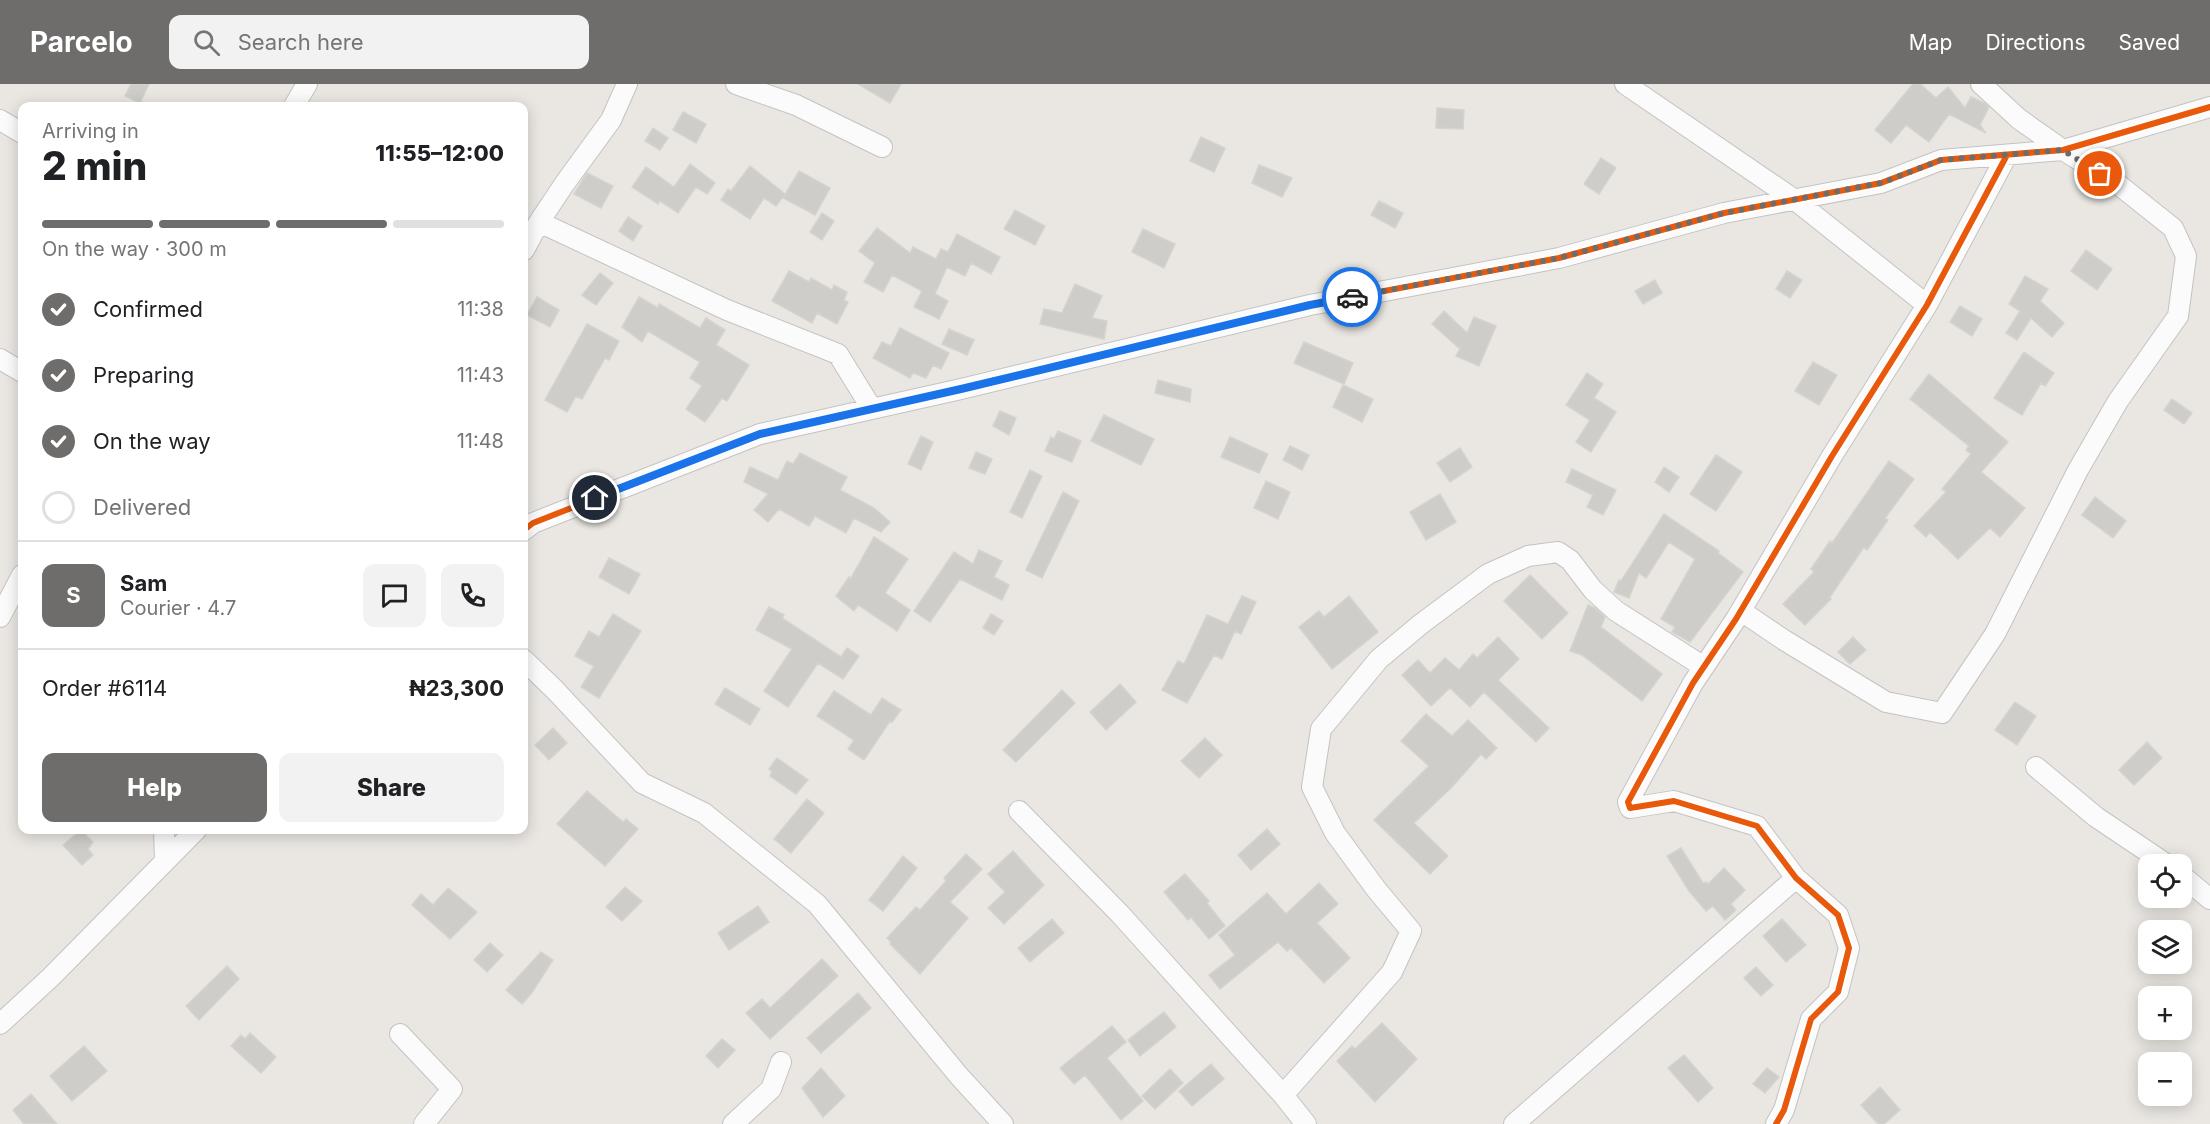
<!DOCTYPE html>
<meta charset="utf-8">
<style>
body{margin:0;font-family:Inter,sans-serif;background:#f2f2f2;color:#202124;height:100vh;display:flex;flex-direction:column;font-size:22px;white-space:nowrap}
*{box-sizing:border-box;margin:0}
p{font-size:20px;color:#757577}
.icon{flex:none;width:33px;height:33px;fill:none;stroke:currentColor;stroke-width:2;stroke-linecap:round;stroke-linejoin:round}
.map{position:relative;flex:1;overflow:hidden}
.side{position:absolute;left:18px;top:18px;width:510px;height:732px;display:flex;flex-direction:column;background:#fff;border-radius:12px;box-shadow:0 3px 15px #0003}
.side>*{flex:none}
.controls{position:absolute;left:2138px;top:770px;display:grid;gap:12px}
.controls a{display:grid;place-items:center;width:54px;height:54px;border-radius:12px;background:#fff;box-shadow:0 3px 15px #0003;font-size:30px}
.pin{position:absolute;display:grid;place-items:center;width:51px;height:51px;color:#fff;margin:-26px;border:3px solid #fff;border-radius:50%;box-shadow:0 2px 6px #0007}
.courier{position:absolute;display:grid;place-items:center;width:60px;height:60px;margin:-30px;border:4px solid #1a73e8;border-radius:50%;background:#fff;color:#222;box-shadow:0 2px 8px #0007}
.overview em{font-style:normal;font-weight:800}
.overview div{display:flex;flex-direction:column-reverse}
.overview{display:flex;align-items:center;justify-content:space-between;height:102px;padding:0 24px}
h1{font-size:39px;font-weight:800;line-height:45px}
.bar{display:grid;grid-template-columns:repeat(4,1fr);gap:9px 6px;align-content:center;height:72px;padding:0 24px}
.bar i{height:8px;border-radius:4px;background:#e0e0e0}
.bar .current{background:#6e6d6c}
.bar p{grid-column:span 4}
.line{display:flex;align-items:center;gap:15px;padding:0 24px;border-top:2px solid #e0e0e0}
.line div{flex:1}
.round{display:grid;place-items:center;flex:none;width:63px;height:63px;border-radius:12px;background:#f2f2f2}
ol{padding:0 24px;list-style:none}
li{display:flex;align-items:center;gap:18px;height:66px}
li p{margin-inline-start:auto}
li .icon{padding:6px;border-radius:50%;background:#6e6d6c;color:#fff;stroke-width:4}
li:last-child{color:#757577}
li i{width:33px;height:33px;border:3px solid #e0e0e0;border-radius:50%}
.action{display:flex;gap:12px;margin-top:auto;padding:12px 24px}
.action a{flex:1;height:69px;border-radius:12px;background:#6e6d6c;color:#fff;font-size:24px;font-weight:800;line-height:69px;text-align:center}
.action a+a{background:#f2f2f2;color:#202124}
header{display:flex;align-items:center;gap:36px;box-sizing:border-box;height:84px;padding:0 30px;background:#6e6d6c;color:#fff}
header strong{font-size:28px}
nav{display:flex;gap:33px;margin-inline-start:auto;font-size:21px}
.search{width:420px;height:54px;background:#f2f2f2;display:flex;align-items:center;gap:15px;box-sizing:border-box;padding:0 21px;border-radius:12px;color:#757577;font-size:22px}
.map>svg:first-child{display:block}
.building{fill:#cfcdc9;stroke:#d5d3ce;stroke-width:1.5}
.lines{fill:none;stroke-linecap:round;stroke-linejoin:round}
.minor-casing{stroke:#c3c3c3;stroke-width:22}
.minor{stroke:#fcfbfb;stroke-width:20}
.cycleway-casing{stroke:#fff;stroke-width:10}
.cycleway{stroke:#e8590c;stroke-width:6}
.done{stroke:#6e6d6c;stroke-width:6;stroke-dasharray:0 10.8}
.route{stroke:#1a73e8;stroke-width:8}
</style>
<header>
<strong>Parcelo</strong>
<div class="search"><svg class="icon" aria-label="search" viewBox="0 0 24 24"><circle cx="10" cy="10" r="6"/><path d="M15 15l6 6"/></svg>Search here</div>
<nav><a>Map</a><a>Directions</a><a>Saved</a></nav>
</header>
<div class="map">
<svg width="2210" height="1040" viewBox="0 0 2210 1040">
<rect width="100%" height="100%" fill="#eae7e2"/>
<path class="building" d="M131,0H149L140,19L125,12Z
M858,0H901L890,19Z
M1913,0H1920L1936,14L1948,3L1965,24L1971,13L1984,19L1989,23L1980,41L1986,49L1949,30L1929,58L1906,41L1891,59L1875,46Z
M1437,24L1464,26L1463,45L1436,44Z
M683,28L706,40L696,59L673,46Z
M653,44L668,54L660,66L645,57Z
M1201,53L1225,64L1214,88L1190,77Z
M1601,74L1616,84L1599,110L1584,100Z
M690,80L715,99L707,110L696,103L678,129L660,117L658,120L632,103L646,83L674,103Z
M1259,81L1292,94L1282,113L1252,99Z
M750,82L785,110L776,122L764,114L750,135L721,116L728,105L731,107Z
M799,87L830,104L815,131L783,114Z
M587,89L613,102L601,124L574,110Z
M1379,117L1403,129L1395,144L1371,131Z
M1015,126L1045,142L1035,161L1004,145Z
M822,129L834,137L822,156L810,148Z
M628,133L642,142L633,157L619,147Z
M877,144L910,169L913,163L936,175L941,165L948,168L957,150L1000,173L991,190L971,179L965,192L947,183L935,210L948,217L939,235L914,223L922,207L892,191L883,208L864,198L875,179L859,167Z
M1143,145L1175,160L1164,184L1132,168Z
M2086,166L2112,185L2097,206L2071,187Z
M789,187L809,198L811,194L832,206L834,201L847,208L844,216L848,218L837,240L817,229L812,239L772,217Z
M1787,187L1802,196L1790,214L1776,205Z
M600,189L613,199L596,221L582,211Z
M2025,192L2048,205L2040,217L2064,239L2052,253L2031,234L2017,256L2006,249L2020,227L2009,220Z
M1655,196L1662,209L1643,220L1635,207Z
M1075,200L1102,212L1092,234L1107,237L1104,255L1040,240L1044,225L1062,229Z
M537,213L559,226L550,243L527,231Z
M639,213L658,224L659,220L700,244L706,234L725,246L716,261L749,281L727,317L722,314L705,338L686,325L702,302L690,294L700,278L648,247L642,258L622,243Z
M1960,222L1982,235L1972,252L1950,238Z
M1444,227L1467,249L1474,233L1496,242L1479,282L1456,272L1460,265L1432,240Z
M587,240L619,257L609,276L605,274L582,315L576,312L567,328L545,316Z
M900,244L949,269L941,285L933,281L926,294L913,289L910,294L873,274L882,258L891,262Z
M949,245L974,256L967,271L942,260Z
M1304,258L1353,279L1344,300L1294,279Z
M2024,268L2054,289L2045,302L2041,299L2022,331L1994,314Z
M1813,278L1837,291L1819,321L1795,307Z
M1587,289L1603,300L1594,314L1616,328L1591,368L1576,358L1590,336L1566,321Z
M1929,290L2008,358L1981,388L2025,424L2000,453L1990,444L1958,475L1930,448L1926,453L1914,442L1946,408L1942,405L1971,370L1966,366L1969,362L1910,315Z
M1158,296L1191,305L1190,318L1155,309Z
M1343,301L1373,315L1362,338L1333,323Z
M2172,315L2192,329L2184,340L2164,326Z
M1000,327L1016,334L1009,351L993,342Z
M1104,331L1154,355L1141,381L1091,357Z
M1058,347L1081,357L1072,378L1045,367L1051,353L1054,355Z
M921,352L933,358L921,386L908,380Z
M1230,353L1268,370L1259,389L1221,373Z
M1290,362L1309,371L1302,386L1283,376Z
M1460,364L1472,383L1450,398L1437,379Z
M976,368L992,375L985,390L969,384Z
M800,369L847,393L840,406L874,424L890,438L881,448L854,434L846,449L815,432L809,442L779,425L768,438L754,426L768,410L744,398L750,383L778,396L787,377L793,380Z
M1716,371L1742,388L1716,427L1690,410Z
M1889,377L1914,395L1885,434L1888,436L1867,466L1864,463L1830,513L1831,515L1805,541L1783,520L1814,488L1811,485L1830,457L1832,459Z
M1664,383L1679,393L1669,408L1655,398Z
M1572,385L1616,406L1603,431L1587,423L1593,411L1566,398Z
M1030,386L1042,392L1022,434L1010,428Z
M1266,397L1290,408L1278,435L1254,424Z
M1063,408L1079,417L1042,494L1026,486Z
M1440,410L1456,438L1426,456L1410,428Z
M2095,413L2126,437L2113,454L2082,431Z
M1664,430L1719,467L1718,469L1743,488L1690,558L1672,548L1675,543L1661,535L1695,475L1669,458L1646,494L1639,489L1629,514L1614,508L1619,496L1621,497Z
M874,453L908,475L885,509L910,526L897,547L858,521L854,527L836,512L849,493L851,494Z
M979,466L1002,477L994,493L1009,501L1002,516L960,495L930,538L914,527L954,468L973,480Z
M609,474L640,490L629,510L599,493Z
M1530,491L1568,529L1542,555L1504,517Z
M1242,512L1256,518L1241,550L1235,547L1222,575L1214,571L1187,619L1162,606L1178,577L1184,580L1207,531L1228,540Z
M1349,512L1378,548L1332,585L1299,543L1319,527L1324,533Z
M1588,521L1595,524L1605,533L1601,543L1662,590L1642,617L1582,571L1570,567Z
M769,523L784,531L782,534L841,573L847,564L859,572L843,595L818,579L788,623L764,607L792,565L756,546Z
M613,530L641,547L599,614L581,603L594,582L575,572L589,547L599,553Z
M991,530L1003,537L994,551L983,544Z
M1498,553L1519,575L1498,596L1549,644L1536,658L1484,608L1470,623L1450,604L1431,622L1402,591L1418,576L1430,589L1445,574L1459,586L1473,570L1477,574Z
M1853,553L1866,566L1850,580L1838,568Z
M1120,600L1136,618L1106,646L1090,628Z
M725,604L760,625L750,641L715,620Z
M1062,606L1075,619L1016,678L1003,666Z
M834,607L871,631L882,614L901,626L892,638L890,637L864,676L848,665L854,656L817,632Z
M2015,618L2036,632L2017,661L1995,646Z
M1426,630L1452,652L1468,636L1497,664L1486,675L1481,670L1452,703L1414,739L1448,772L1430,790L1374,736L1429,682L1401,657Z
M553,644L567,659L549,676L535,661Z
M1205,654L1222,671L1199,694L1181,677Z
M2147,658L2162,674L2134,701L2119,686Z
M777,674L808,696L796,710L770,692L772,688L769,685Z
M587,707L623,738L626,735L638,745L605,782L557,740Z
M807,715L824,729L791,769L774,755Z
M1267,745L1280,760L1251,786L1238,771Z
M81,746L93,758L88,765L93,771L82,781L63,761Z
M1681,764L1703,799L1706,798L1708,800L1724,784L1745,806L1731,820L1736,826L1725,836L1713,822L1706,827L1689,807L1667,772Z
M1013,767L1044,801L1004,840L988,824L1005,808L988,790Z
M966,770L982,785L950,818L968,834L920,890L890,860L891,858L887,854L916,823L920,826L946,797L944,794Z
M903,772L917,784L883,827L869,816Z
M1185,790L1209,817L1207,819L1225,842L1209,855L1191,833L1188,836L1164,808Z
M1319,799L1338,820L1317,839L1350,874L1324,899L1291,864L1287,867L1278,858L1220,905L1209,891L1235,871L1219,851L1267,809L1286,830Z
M625,803L642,817L622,837L606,823Z
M448,804L477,828L450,855L412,821L421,810L433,821Z
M758,822L769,838L729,866L718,849Z
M1052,835L1064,849L1030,878L1018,864Z
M1782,835L1806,861L1786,878L1763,852Z
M490,859L503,871L487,888L474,876Z
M541,868L553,876L531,910L522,920L506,906Z
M822,875L838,892L770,955L746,929L762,915L770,924Z
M227,882L239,895L199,936L186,922Z
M1756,883L1773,901L1761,912L1744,894Z
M858,909L871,924L821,969L807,954Z
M1164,928L1176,943L1140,972L1128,956Z
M1382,939L1417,975L1375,1018L1337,977L1352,962L1355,965Z
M1112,942L1126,958L1107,974L1143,1017L1121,1036L1085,991L1074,1000L1060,984Z
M250,949L276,973L261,989L231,962L241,951L245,955Z
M722,955L735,966L718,984L706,972Z
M84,962L107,987L72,1017L50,992Z
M1684,971L1713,1004L1698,1018L1668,984Z
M1211,980L1224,995L1192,1022L1179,1007Z
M821,984L845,1012L823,1033L802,1004Z
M1767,984L1779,993L1765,1009L1753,1000Z
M1170,985L1183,999L1155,1025L1142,1012Z
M1880,1003L1900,1026L1884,1040H1878L1861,1021Z
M31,1010L57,1040H24L13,1026Z"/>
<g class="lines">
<g class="minor-casing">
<path id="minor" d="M736,0L796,21L882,63
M1625,0L1795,116L1927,221
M294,22L307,0
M0,36L22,49
M539,138L727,226L838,270L872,325
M524,166L539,138L565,99L611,36L627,0
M0,275L22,288
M524,446L533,439L760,350L961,305L1310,221L1559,174L1724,129L1881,99L1941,76L2063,66L2210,23
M1741,527L1784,556L1886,618L1942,629L1995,550L2078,386L2118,317L2178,232L2186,172L2173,144L2119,101L2063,66L2019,35L1981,0
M0,533L22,491
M524,576L555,606L642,699L704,729L817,820L959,992L1003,1040
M2036,683L2096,733L2166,780
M1019,727L1120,830L1283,1011L1306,1040
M164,746L165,777
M2181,791L2210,815
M0,940L51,893L196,746
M400,950L452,1005L424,1040
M1283,1011L1392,888L1411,847L1376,805L1335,749L1312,703L1321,645L1379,575L1421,540L1488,490L1528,472L1558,468L1570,476L1593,506L1616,527L1704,583
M733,1040L771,1005L781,978
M1514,1040L1796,794
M1776,1040L1784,1026L1811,935L1838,908L1849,864L1838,831L1796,794L1757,742L1674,717L1630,724L1628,718L1693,599L1736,535L1832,372L1927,221L2007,71"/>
</g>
<use href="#minor" class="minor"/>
<g class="cycleway-casing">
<path id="cycleway" d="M524,446L533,439L760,350L961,305L1310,221L1559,174L1724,129L1881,99L1941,76L2063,66L2210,23
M1776,1040L1784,1026L1811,935L1838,908L1849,864L1838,831L1796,794L1757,742L1674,717L1630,724L1628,718L1693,599L1736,535L1832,372L1927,221L2007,71"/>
</g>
<use href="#cycleway" class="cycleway"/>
</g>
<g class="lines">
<path class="done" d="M1352,213L1559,174L1724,129L1881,99L1941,76L2063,66L2100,90"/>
<path class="route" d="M595,414L760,350L961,305L1310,221L1352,213"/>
</g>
</svg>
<div class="controls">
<a><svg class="icon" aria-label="locate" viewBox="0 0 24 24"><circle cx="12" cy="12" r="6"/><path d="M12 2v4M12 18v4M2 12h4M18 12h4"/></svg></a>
<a><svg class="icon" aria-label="layers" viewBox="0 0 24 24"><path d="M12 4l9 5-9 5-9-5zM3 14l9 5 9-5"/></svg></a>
<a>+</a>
<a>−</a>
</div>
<div class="pin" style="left:2100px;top:90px;background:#ea580c"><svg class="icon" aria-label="bag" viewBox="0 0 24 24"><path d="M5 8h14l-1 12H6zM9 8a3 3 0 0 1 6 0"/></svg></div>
<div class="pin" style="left:595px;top:414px;background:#1f2937"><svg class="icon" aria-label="home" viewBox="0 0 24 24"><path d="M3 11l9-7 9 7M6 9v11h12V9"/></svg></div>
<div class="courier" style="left:1352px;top:213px"><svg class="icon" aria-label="car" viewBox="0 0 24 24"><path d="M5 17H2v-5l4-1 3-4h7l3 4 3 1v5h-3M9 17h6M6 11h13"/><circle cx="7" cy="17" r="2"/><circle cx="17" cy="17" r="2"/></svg></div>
<section class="side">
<div class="overview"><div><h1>2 min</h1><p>Arriving in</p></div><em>11:55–12:00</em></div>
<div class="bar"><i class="current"></i><i class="current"></i><i class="current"></i><i></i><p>On the way · 300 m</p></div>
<ol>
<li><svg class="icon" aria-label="check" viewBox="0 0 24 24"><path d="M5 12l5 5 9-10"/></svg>Confirmed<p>11:38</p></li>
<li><svg class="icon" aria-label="check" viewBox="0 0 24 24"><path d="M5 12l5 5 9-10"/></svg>Preparing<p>11:43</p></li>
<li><svg class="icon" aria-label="check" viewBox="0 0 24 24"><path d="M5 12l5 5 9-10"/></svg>On the way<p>11:48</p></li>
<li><i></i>Delivered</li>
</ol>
<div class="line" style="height:108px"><b class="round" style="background:#6e6d6c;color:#fff">S</b><div><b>Sam</b><p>Courier · 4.7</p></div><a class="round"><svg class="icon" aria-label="chat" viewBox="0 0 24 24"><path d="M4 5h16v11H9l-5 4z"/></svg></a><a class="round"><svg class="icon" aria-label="phone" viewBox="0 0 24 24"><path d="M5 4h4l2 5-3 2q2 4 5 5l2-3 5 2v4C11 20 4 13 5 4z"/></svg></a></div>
<div class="line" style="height:78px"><div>Order #6114</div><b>₦23,300</b></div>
<div class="action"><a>Help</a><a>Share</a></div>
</section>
</div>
